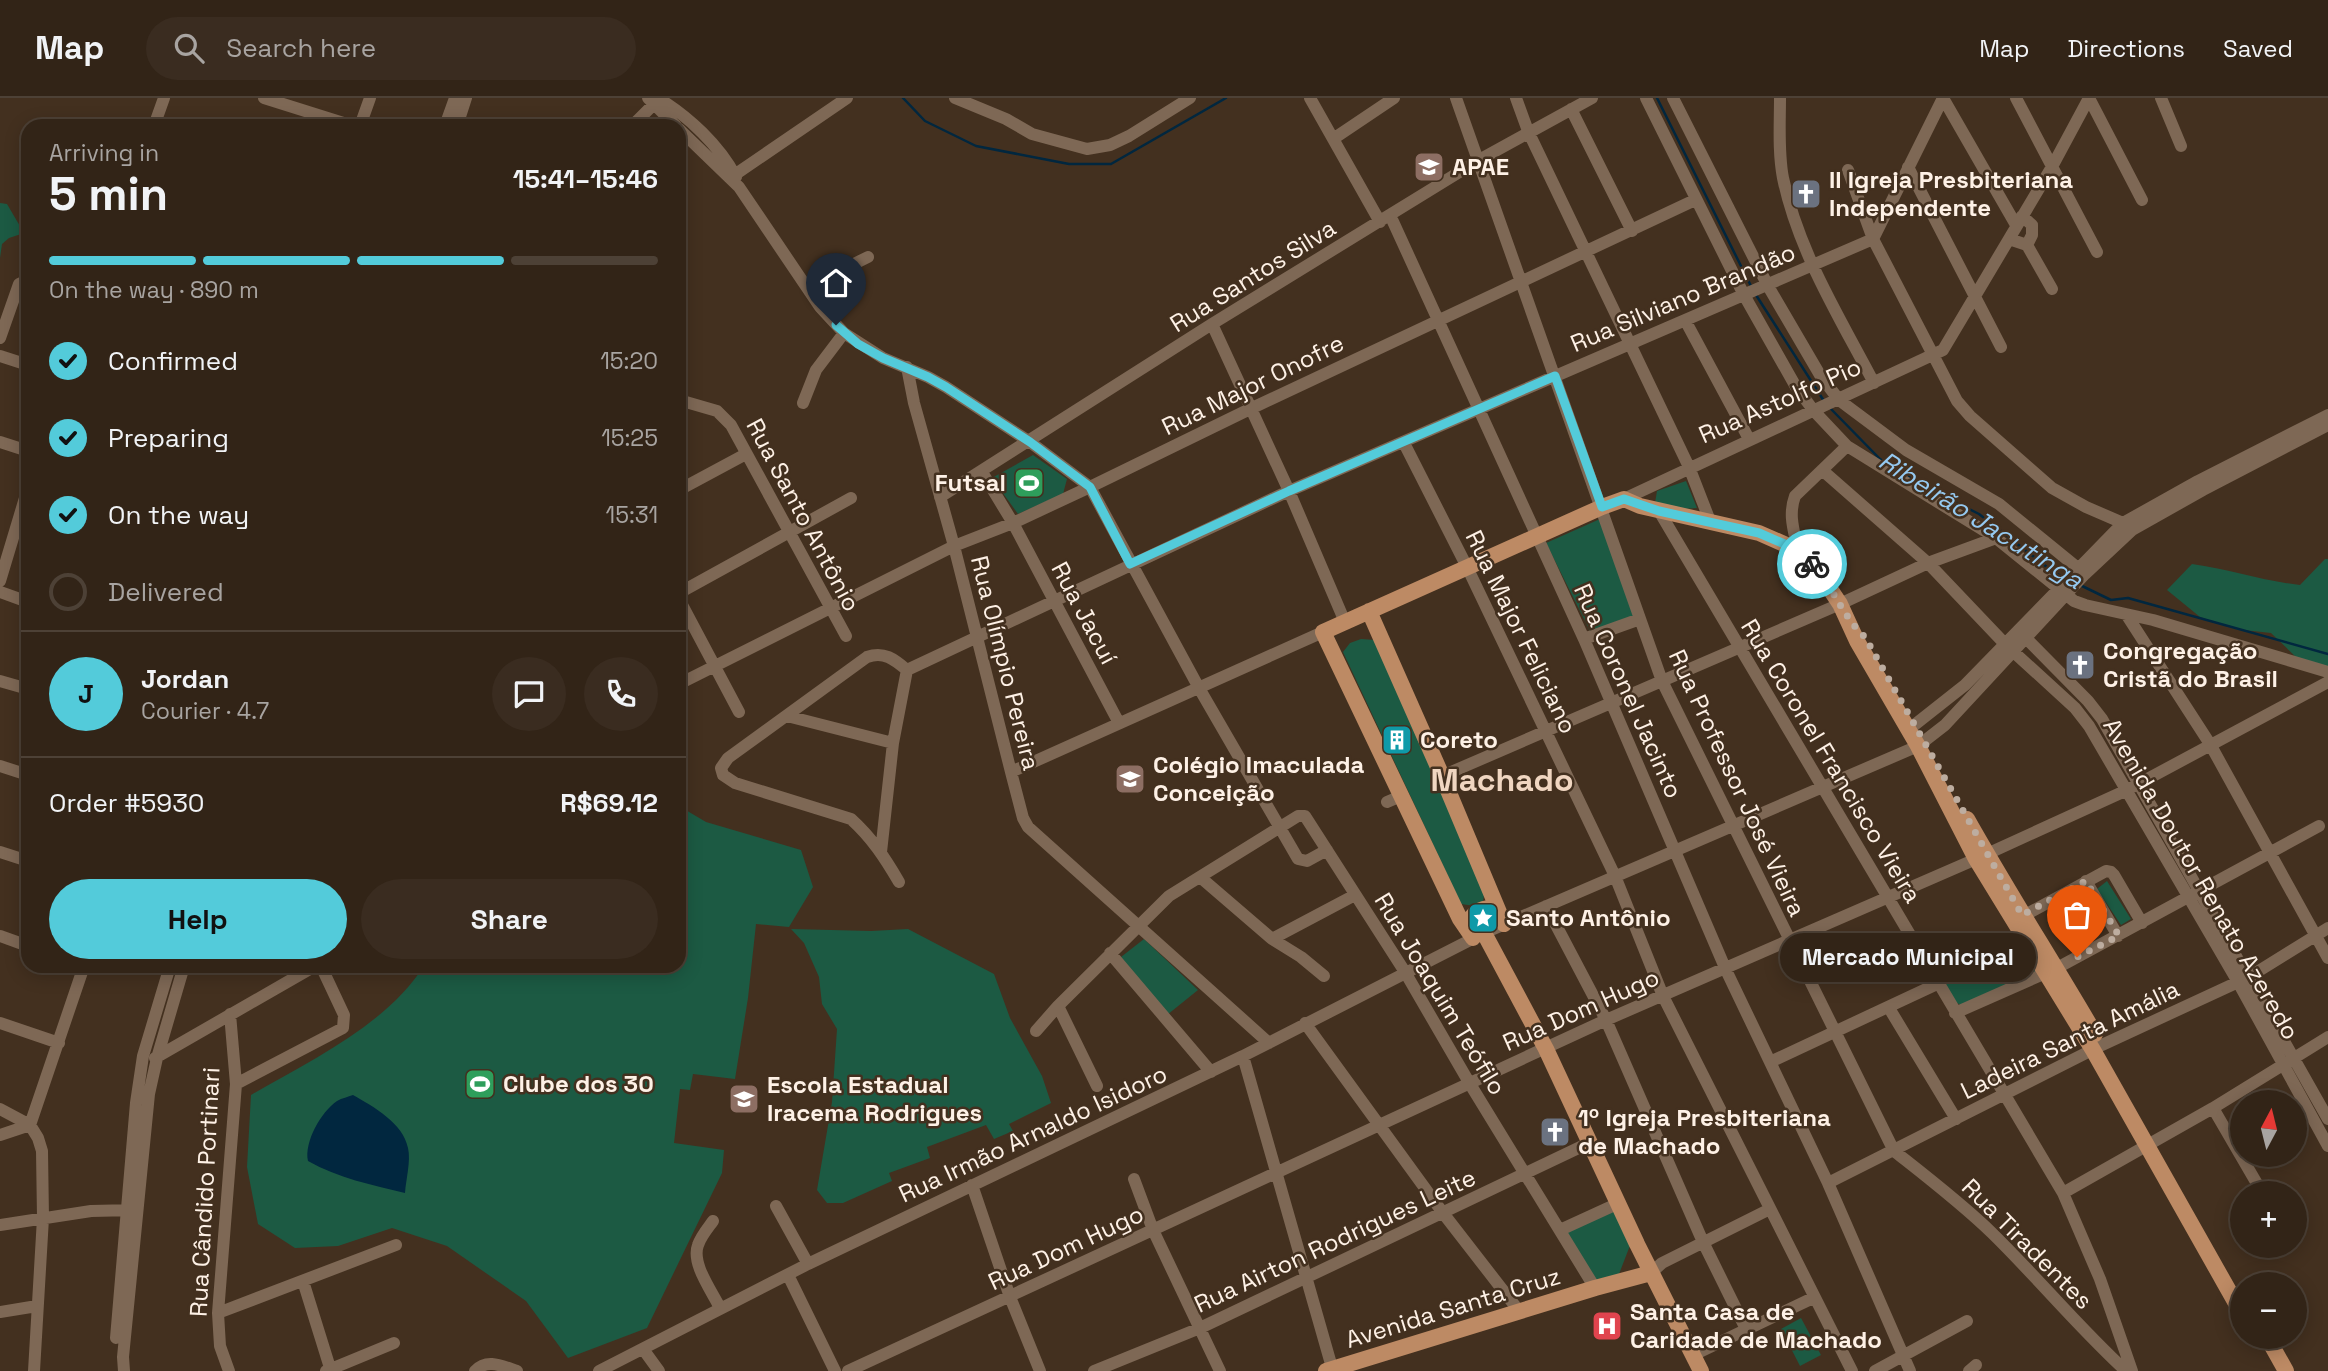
<!DOCTYPE html>
<meta charset="utf-8">
<style>
body{margin:0;font-family:"Space Grotesk",sans-serif;background:#3a2c20;color:#f1f3f6;height:100vh;display:flex;flex-direction:column;font-size:26px;white-space:nowrap}
*{box-sizing:border-box;margin:0}
p{font-size:23px;color:#a8a4a1}
.icon{flex:none;width:38px;height:38px;fill:none;stroke:currentColor;stroke-width:2;stroke-linecap:round;stroke-linejoin:round}
.map{position:relative;flex:1;overflow:hidden}
.drawer{position:absolute;left:21px;top:21px;width:665px;height:854px;display:flex;flex-direction:column;background:#322417;border-radius:21px;box-shadow:0 4px 18px #0003,0 0 0 2px #4d4136}
.drawer>*{flex:none}
.needle{width:46px;rotate:7deg}
.buttons{position:absolute;left:2230px;top:992px;display:grid;gap:14px}
.buttons a{display:grid;place-items:center;width:77px;height:77px;border-radius:50%;background:#322417;box-shadow:0 4px 18px #0003,0 0 0 2px #4d4136;font-size:35px}
.pin{position:absolute;display:grid;place-items:center;width:60px;height:60px;color:#fff;margin:-72px -30px;border-radius:50% 50% 50% 0;rotate:-45deg;box-shadow:0 0 7px #0007}
.pin .icon{rotate:45deg}
.courier{position:absolute;display:grid;place-items:center;width:70px;height:70px;margin:-35px;border:5px solid #53cbda;border-radius:50%;background:#fff;color:#222;box-shadow:0 2px 9px #0007}
.bubble{position:absolute;height:49px;border-radius:24px;background:#322417;box-shadow:0 4px 18px #0003,0 0 0 2px #4d4136;font-size:23px;font-weight:800;line-height:49px;text-align:center}
.head em{font-style:normal;font-weight:800}
.head div{display:flex;flex-direction:column-reverse}
.head{display:flex;align-items:center;justify-content:space-between;height:119px;padding:0 28px}
h1{font-size:46px;font-weight:800;line-height:52px}
.bar{display:grid;grid-template-columns:repeat(4,1fr);gap:10px 7px;align-content:center;height:84px;padding:0 28px}
.bar i{height:9px;border-radius:5px;background:#4d4136}
.bar .active{background:#53cbda}
.bar p{grid-column:span 4}
.line{display:flex;align-items:center;gap:18px;padding:0 28px;border-top:2px solid #4d4136}
.line div{flex:1}
.round{display:grid;place-items:center;flex:none;width:74px;height:74px;border-radius:37px;background:#3a2c20}
ol{padding:0 28px;list-style:none}
li{display:flex;align-items:center;gap:21px;height:77px}
li p{margin-inline-start:auto}
li .icon{padding:7px;border-radius:50%;background:#53cbda;color:#111;stroke-width:4}
li:last-child{color:#a8a4a1}
li i{width:38px;height:38px;border:4px solid #4d4136;border-radius:50%}
.button{display:flex;gap:14px;margin-top:auto;padding:14px 28px}
.button a{flex:1;height:80px;border-radius:42px;background:#53cbda;color:#111;font-size:28px;font-weight:800;line-height:80px;text-align:center}
.button a+a{background:#3a2c20;color:#f1f3f6}
header{display:flex;align-items:center;gap:42px;box-sizing:border-box;height:98px;padding:0 35px;background:#322417;border-bottom:2px solid #4d4136}
header strong{font-size:33px}
nav{display:flex;gap:38px;margin-inline-start:auto;font-size:24px}
.search{width:490px;height:63px;background:#3a2c20;display:flex;align-items:center;gap:18px;box-sizing:border-box;padding:0 24px;border-radius:38px;color:#a8a4a1;font-size:26px}
.map>svg:first-child{display:block}
.green{fill:#1c5a43}
.water{fill:#01273f}
.lines{fill:none;stroke-linecap:round;stroke-linejoin:round}
.stream{stroke:#01273f;stroke-width:2.5}
.minor{stroke:#7e6855;stroke-width:12}
.major{stroke:#bd8a64;stroke-width:16}
.done{stroke:#bdada0;stroke-width:7;stroke-dasharray:0 12.6}
.route{stroke:#53cbda;stroke-width:9}
.labels{text-anchor:middle;stroke-width:5;stroke-linejoin:round;paint-order:stroke}
.poi-label{font-size:24px;font-weight:bold;fill:#fef1e6;stroke:#43301f;text-anchor:start}
.street-label{font-size:24px;fill:#fef1e6;stroke:#43301f}
.water-label{font-size:26px;font-style:italic;fill:#95c9f0;stroke:#43301f}
.district-label{font-size:32px;font-weight:bold;fill:#f0d6c1;stroke:#43301f}
</style>
<header>
<strong>Map</strong>
<div class="search"><svg class="icon" aria-label="search" viewBox="0 0 24 24"><circle cx="10" cy="10" r="6"/><path d="M15 15l6 6"/></svg>Search here</div>
<nav><a>Map</a><a>Directions</a><a>Saved</a></nav>
</header>
<div class="map">
<svg width="2328" height="1273" viewBox="0 0 2328 1273">
<rect width="100%" height="100%" fill="#43301f"/>
<path class="green" d="M0,105L7,106L24,135L9,140L2,146L0,160Z
M1033,357L1067,381L1063,396L1018,416L992,380Z
M1686,383L1697,410L1668,412L1655,405L1657,393Z
M1600,421L1635,519L1591,535L1546,445Z
M2325,461H2328V571L2298,561L2271,535L2235,531L2200,519L2167,492L2192,466C2229,471 2263,483 2300,487Z
M1361,541L1375,542L1485,792L1483,803L1475,808L1461,806L1343,554L1350,545Z
M679,708L706,724L801,752L813,789L789,829L756,826L748,900L735,981L693,976L690,992L680,991L674,1045L724,1052L722,1075L647,1230L568,1260L526,1203L447,1148L392,1130L338,1148L295,1150L258,1126L247,1069L251,997C311,962 385,928 424,868H679Z
M2107,783L2131,821L2121,827L2097,791Z
M791,831L871,833L908,831L994,876L1010,920L1042,978L1051,1005L1009,1026L1013,1033L994,1041L986,1027L927,1049L930,1060L889,1075L892,1083L843,1105H827L817,1092L832,1004L837,931L822,906L819,879L804,845Z
M1144,841L1198,892L1167,917L1121,859Z
M2020,846L2038,873L1964,907C1949,906 1948,891 1944,879Z
M1616,1112L1631,1145L1619,1176L1594,1182L1565,1134Z
M1801,1220L1821,1257L1800,1268L1781,1231Z"/>
<path class="water" d="M353,997C374,1009 403,1025 408,1050C411,1063 406,1081 405,1095C372,1087 338,1080 308,1063C304,1044 321,1014 337,1003C342,1000 348,999 353,997Z"/>
<g class="lines">
<path class="stream" d="M903,0L925,23L976,48L1069,66H1111L1226,0
M1657,0L1751,188
M1756,197L1824,303
M1831,311L1880,361L1927,390L1979,416L2052,473L2065,480
M2080,487L2111,502L2128,500L2328,556"/>
<path class="minor" d="M264,0L353,28
M648,0L676,28
M658,0C689,19 719,47 736,79
M955,0L1006,21L1032,36L1087,51L1110,47L1129,38L1190,0
M1310,0L1380,124
M1456,0L1662,583L1894,1053C1927,1079 1961,1105 1992,1135C2038,1180 2079,1230 2126,1273
M1516,0L1528,33L1689,369L1710,423
M1646,0L1744,197L1796,289L1814,313L1847,348L1996,440L2074,503L2085,507L2153,522L2328,574
M1673,0L1768,188L1820,277L1839,302L1906,352L1999,406L2085,476
M1780,0C1780,26 1778,54 1783,80C1798,153 1840,220 1874,285
M1943,0L2016,127
M2016,0L2097,154
M2089,0L2142,102
M2161,0L2181,48
M1571,11L1632,133
M154,28L164,0
M360,28L370,0
M445,28L455,0
M457,28L466,0
M632,28L659,1
M679,31L739,89L820,209L844,235L883,260L928,279L946,289L1030,344L1090,389L1199,590L1298,761L1307,763L1327,752
M1333,41L1394,0
M1908,69L2001,249
M1848,72L1873,141L1957,303L1970,318L2052,390L2086,409L2123,425L2129,429
M730,80L847,0
M1390,117L1584,541L1726,872L1828,1085L1910,1273
M2009,141L2027,147L2032,137V127L2022,118
M2027,147L2052,191
M808,189L868,159
M1685,222L1749,341
M1212,226L1289,393L1345,524
M0,240L19,186L28,182
M0,258L28,267
M907,269L914,305L954,448L1011,674L1023,720L1028,729L1269,945
M679,302L717,313L731,327L846,538
M803,305L816,272L844,235
M0,344L28,353
M1404,345L1467,469L1615,778L1663,898L1852,1273
M1822,372L1928,465L2006,547L2075,610L2089,628L2238,884L2328,1048
M982,374L1013,425L1119,625
M679,392L746,356
M940,399L1212,226L1479,62L1592,0
M1624,401L1943,252L2053,67L2089,0
M1659,413L2063,1095L2100,1181L2132,1273
M1798,452C1794,433 1788,417 1795,398L1847,348
M0,483L28,390
M0,494L28,504
M679,495L851,400
M679,501L739,614
M2126,516L2210,646L2328,860
M2019,533L2088,603L2102,621L2328,1021
M1584,541L1640,521
M907,572L1289,393L1873,141L1943,0
M0,583L28,591
M679,586L954,448L1013,425L1090,389L1250,311L1695,102
M787,618L893,645
M1908,632L1965,587L2123,425L2198,383L2328,317
M0,668L28,677
M1011,674L1323,534
M1442,678L1840,506L1928,465L1996,440
M1387,704L1401,698
M0,754L28,763
M881,754L893,645L907,572
M1200,779L1272,841L1301,859L1324,878
M2086,783L2118,838
M899,784C885,760 872,740 851,721L735,685L723,677L721,670L728,660L867,559C884,553 894,561 907,572
M1546,808L1606,922L1703,1144L1746,1231
M2016,822L2106,773L2111,774L2114,777L2142,825
M0,838L28,848
M1272,841L1355,797
M1110,855L1211,974
M1930,875L2030,833
M1058,908L1097,988
M1889,910L1956,1021
M1955,915L2057,870L2319,728
M0,925L59,945
M1305,925L1443,1115L1519,1213
M1036,933L1058,908L1169,798L1298,718H1305L1405,874L1470,986L1595,1190
M1243,958L1333,1273
M155,960L315,868
M1770,964L1937,886
M236,986L343,930L344,917L321,868
M2213,1010L2263,1096
M0,1011L30,1027L38,1040L42,1053L43,1120L34,1273
M30,1027L84,868
M0,1037L30,1027
M1134,1081L1153,1132L1220,1273
M1828,1085L2102,947L2249,879L2328,830
M972,1087L1010,1199L1040,1273
M2063,1095L2213,1010L2328,939
M776,1108L808,1166
M713,1123C708,1130 701,1138 698,1147C691,1166 712,1193 720,1210
M0,1127L91,1113L134,1112
M1560,1132L1619,1105
M1651,1175L1662,1165L1770,1111
M788,1177L835,1273
M303,1183L331,1273
M0,1214L37,1208
M218,1215L396,1147
M116,1240L136,1005L143,958L170,868
M643,1251L659,1273
M1693,1257L1813,1200
M124,1273L123,1259L149,996L157,960L184,868
M229,1273L220,1248L218,1215L236,986L230,916
M326,1273L394,1245
M475,1273C487,1260 502,1268 517,1273
M599,1273L808,1166L1243,958L1484,835L1918,648L1945,627L2085,476L2132,432L2203,392L2328,327
M848,1273L1606,922L1976,761L2125,693L2328,584
M1094,1273L1200,1230L1591,1044
M1875,1273L1967,1223
M1969,1273L1976,1267"/>
<path class="major" d="M1369,513L1442,678L1504,826
M1967,721C2008,794 2053,864 2095,936
M1466,829C1472,815 1480,809 1495,810
M1484,835L1546,951L1637,1146L1701,1273
M1473,840L1460,821L1323,534L1602,409L1624,401L1640,408L1759,435L1798,452L1816,470L1840,506L1857,543L1918,648L1976,761L2093,952L2242,1216
M2267,1239L2286,1273
M1326,1273L1595,1190L1651,1175"/>
</g>
<g class="lines">
<path class="done" d="M1812,466C1833,488 1842,518 1865,539L2022,817L2086,783L2119,838L2077,859"/>
<path class="route" d="M836,227L858,246L883,260L928,279L946,289L1030,344L1090,389L1130,466L1289,393L1555,278L1602,409L1624,401L1659,413L1759,435L1798,452L1812,466"/>
</g>
<defs>
<g id="school-square" transform="scale(1.575)"><rect x="-9" y="-9" width="18" height="18" rx="4" fill="#8d6e63" stroke="#43301f"/><path d="M0-5L7-2L0 1L-7-2ZM-4 1L0 2.5L4 1V4Q0 6-4 4Z" fill="#fff"/></g>
<g id="church-square" transform="scale(1.575)"><rect x="-9" y="-9" width="18" height="18" rx="4" fill="#6b7280" stroke="#43301f"/><path d="M-1.2-6h2.4v3.5h3.3v2.4h-3.3V6h-2.4V-.1h-3.3v-2.4h3.3Z" fill="#fff"/></g>
<g id="stadium-square" transform="scale(1.575)"><rect x="-9" y="-9" width="18" height="18" rx="4" fill="#2e9e5b" stroke="#43301f"/><path d="M0-5a6.5 5 0 1 0 0 10a6.5 5 0 1 0 0-10ZM-3.5-1.8h7v3.6h-7Z" fill="#fff"/></g>
<g id="building-square" transform="scale(1.575)"><rect x="-9" y="-9" width="18" height="18" rx="4" fill="#0f9aa8" stroke="#43301f"/><path d="M-4-6H4V6H1V3H-1V6H-4ZM-2.5-4.3h1.7v1.8h-1.7ZM.8-4.3h1.7v1.8H.8ZM-2.5-1h1.7V.8h-1.7ZM.8-1h1.7V.8H.8Z" fill="#fff"/></g>
<g id="sight-square" transform="scale(1.575)"><rect x="-9" y="-9" width="18" height="18" rx="4" fill="#0f9aa8" stroke="#43301f"/><path d="M0-6L1.8-2.2L6-1.7L2.9 1.2L3.7 5.4L0 3.3L-3.7 5.4L-2.9 1.2L-6-1.7L-1.8-2.2Z" fill="#fff"/></g>
<g id="hospital-square" transform="scale(1.575)"><rect x="-9" y="-9" width="18" height="18" rx="4" fill="#e0444e" stroke="#43301f"/><path d="M-5-5h3v3.5h4V-5h3V5h-3V1.5h-4V5h-3Z" fill="#fff"/></g>
</defs>
<g fill-rule="evenodd">
<use href="#school-square" x="1429" y="69"/>
<use href="#church-square" x="1806" y="96"/>
<use href="#stadium-square" x="1029" y="385"/>
<use href="#church-square" x="2080" y="567"/>
<use href="#building-square" x="1397" y="642"/>
<use href="#school-square" x="1130" y="681"/>
<use href="#sight-square" x="1483" y="820"/>
<use href="#stadium-square" x="480" y="986"/>
<use href="#school-square" x="744" y="1001"/>
<use href="#church-square" x="1555" y="1034"/>
<use href="#hospital-square" x="1607" y="1228"/>
</g>
<g class="labels">
<g class="poi-label">
<text x="1452" y="77">APAE</text>
<text x="1829" y="90">II Igreja Presbiteriana<tspan x="1829" dy="28">Independente</tspan></text>
<text x="1006" y="393" text-anchor="end">Futsal</text>
<text x="2103" y="561">Congregação<tspan x="2103" dy="28">Cristã do Brasil</tspan></text>
<text x="1420" y="650">Coreto</text>
<text x="1153" y="675">Colégio Imaculada<tspan x="1153" dy="28">Conceição</tspan></text>
<text x="1506" y="828">Santo Antônio</text>
<text x="503" y="994">Clube dos 30</text>
<text x="767" y="995">Escola Estadual<tspan x="767" dy="28">Iracema Rodrigues</tspan></text>
<text x="1578" y="1028">1º Igreja Presbiteriana<tspan x="1578" dy="28">de Machado</tspan></text>
<text x="1630" y="1222">Santa Casa de<tspan x="1630" dy="28">Caridade de Machado</tspan></text>
</g>
<g class="street-label">
<text transform="translate(1253 178) rotate(-32)" y="8">Rua Santos Silva</text>
<text transform="translate(1683 200) rotate(-23)" y="8">Rua Silviano Brandão</text>
<text transform="translate(1253 287) rotate(-26)" y="8">Rua Major Onofre</text>
<text transform="translate(1780 303) rotate(-24)" y="8">Rua Astolfo Pio</text>
<text transform="translate(803 417) rotate(62)" y="8">Rua Santo Antônio</text>
<text transform="translate(1084 515) rotate(62)" y="8">Rua Jacuí</text>
<text transform="translate(1521 534) rotate(64)" y="8">Rua Major Feliciano</text>
<text transform="translate(1005 565) rotate(76)" y="8">Rua Olímpio Pereira</text>
<text transform="translate(1628 593) rotate(66)" y="8">Rua Coronel Jacinto</text>
<text transform="translate(1831 663) rotate(59)" y="8">Rua Coronel Francisco Vieira</text>
<text transform="translate(1737 685) rotate(65)" y="8">Rua Professor José Vieira</text>
<text transform="translate(2201 781) rotate(60)" y="8">Avenida Doutor Renato Azeredo</text>
<text transform="translate(1440 896) rotate(59)" y="8">Rua Joaquim Teófilo</text>
<text transform="translate(1581 912) rotate(-24)" y="8">Rua Dom Hugo</text>
<text transform="translate(2070 942) rotate(-26)" y="8">Ladeira Santa Amália</text>
<text transform="translate(1033 1036) rotate(-25)" y="8">Rua Irmão Arnaldo Isidoro</text>
<text transform="translate(205 1094) rotate(-87)" y="8">Rua Cândido Portinari</text>
<text transform="translate(1335 1143) rotate(-25)" y="8">Rua Airton Rodrigues Leite</text>
<text transform="translate(2027 1146) rotate(45)" y="8">Rua Tiradentes</text>
<text transform="translate(1066 1150) rotate(-25)" y="8">Rua Dom Hugo</text>
<text transform="translate(1453 1210) rotate(-17)" y="8">Avenida Santa Cruz</text>
</g>
<g class="water-label">
<text transform="translate(1981 422) rotate(32)" y="9">Ribeirão Jacutinga</text>
</g>
<g class="district-label">
<text x="1502" y="693">Machado</text>
</g>
</g>
</svg>
<div class="buttons">
<a><svg class="needle" viewBox="-14 -14 28 28"><path d="M0-13l5 13h-10z" fill="#e53935"/><path d="M0 13l5-13h-10z" fill="#a8a4a1"/></svg></a>
<a>+</a>
<a>−</a>
</div>
<div class="pin" style="left:2077px;top:859px;background:#ea580c"><svg class="icon" aria-label="bag" viewBox="0 0 24 24"><path d="M5 8h14l-1 12H6zM9 8a3 3 0 0 1 6 0"/></svg></div>
<div class="pin" style="left:836px;top:227px;background:#1f2937"><svg class="icon" aria-label="home" viewBox="0 0 24 24"><path d="M3 11l9-7 9 7M6 9v11h12V9"/></svg></div>
<div class="courier" style="left:1812px;top:466px"><svg class="icon" aria-label="bike" viewBox="0 0 24 24"><circle cx="6" cy="16" r="4"/><circle cx="18" cy="16" r="4"/><path d="M6 16l4-8h5l3 8M10 8l3 8H6M13 5h3"/></svg></div>
<div class="bubble" style="left:1780px;top:835px;width:256px">Mercado Municipal</div>
<section class="drawer">
<div class="head"><div><h1>5 min</h1><p>Arriving in</p></div><em>15:41–15:46</em></div>
<div class="bar"><i class="active"></i><i class="active"></i><i class="active"></i><i></i><p>On the way · 890 m</p></div>
<ol>
<li><svg class="icon" aria-label="check" viewBox="0 0 24 24"><path d="M5 12l5 5 9-10"/></svg>Confirmed<p>15:20</p></li>
<li><svg class="icon" aria-label="check" viewBox="0 0 24 24"><path d="M5 12l5 5 9-10"/></svg>Preparing<p>15:25</p></li>
<li><svg class="icon" aria-label="check" viewBox="0 0 24 24"><path d="M5 12l5 5 9-10"/></svg>On the way<p>15:31</p></li>
<li><i></i>Delivered</li>
</ol>
<div class="line" style="height:126px"><b class="round" style="background:#53cbda;color:#111">J</b><div><b>Jordan</b><p>Courier · 4.7</p></div><a class="round"><svg class="icon" aria-label="chat" viewBox="0 0 24 24"><path d="M4 5h16v11H9l-5 4z"/></svg></a><a class="round"><svg class="icon" aria-label="phone" viewBox="0 0 24 24"><path d="M5 4h4l2 5-3 2q2 4 5 5l2-3 5 2v4C11 20 4 13 5 4z"/></svg></a></div>
<div class="line" style="height:91px"><div>Order #5930</div><b>R$69.12</b></div>
<div class="button"><a>Help</a><a>Share</a></div>
</section>
</div>
